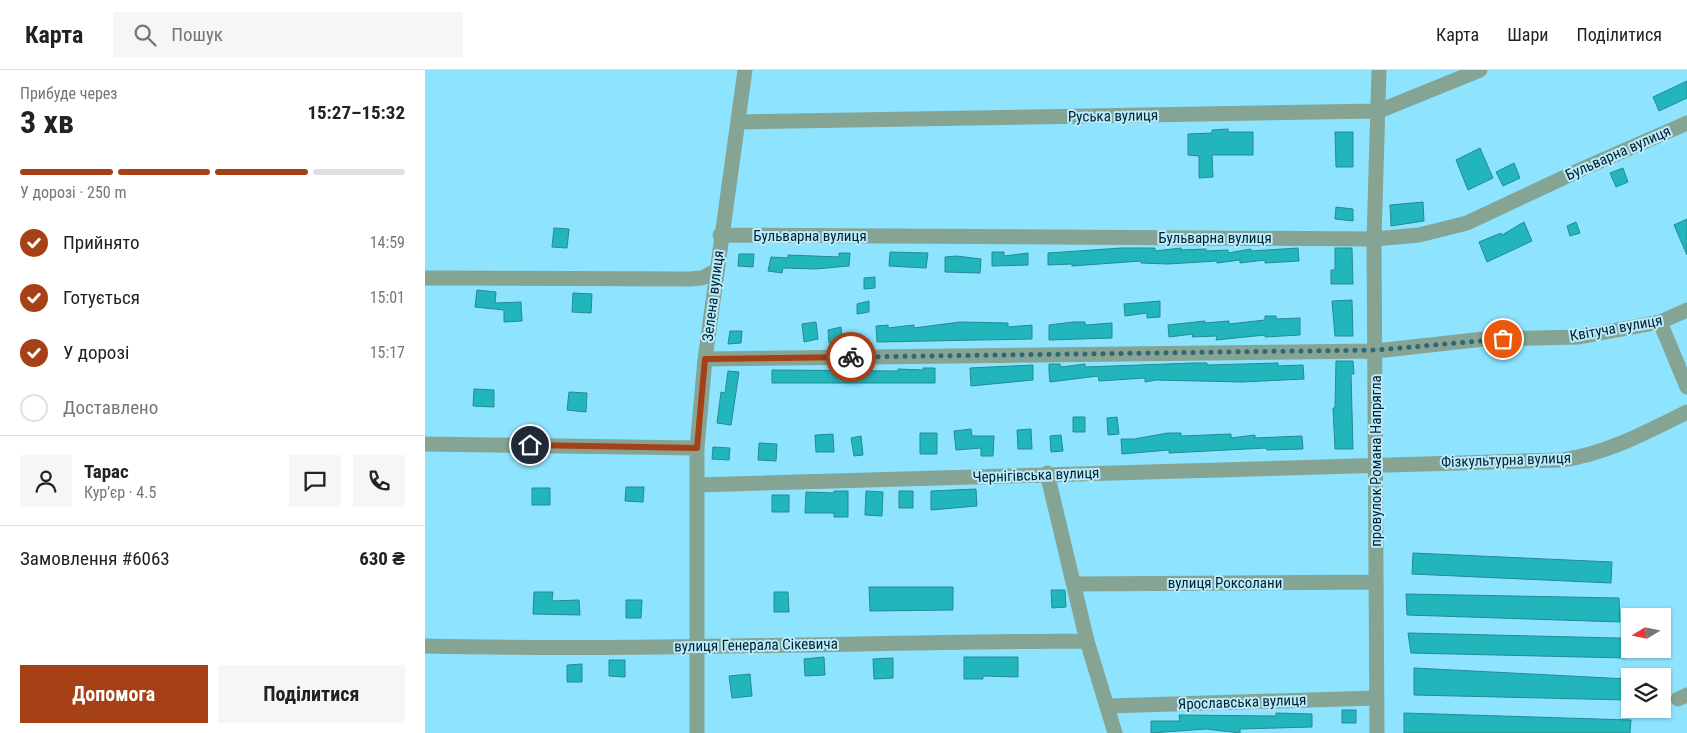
<!DOCTYPE html>
<html lang="uk">
<meta charset="utf-8">
<style>
body{margin:0;font-family:"Roboto Condensed",sans-serif;background:#f6f6f6;color:#222;height:100vh;display:flex;flex-direction:column;font-size:19px;white-space:nowrap}
*{box-sizing:border-box;margin:0}
p{font-size:16px;color:#767676}
.icon{flex:none;width:28px;height:28px;fill:none;stroke:currentColor;stroke-width:2;stroke-linecap:round;stroke-linejoin:round}
.map{position:relative;flex:1;overflow:hidden}
.side{display:flex;flex-direction:column;background:#fff;width:425px}
.side>*{flex:none}
.needle{width:32px;rotate:260deg}
.tools{position:absolute;left:1196px;top:538px;display:grid;gap:10px}
.tools a{display:grid;place-items:center;width:50px;height:50px;border-radius:0px;background:#fff;box-shadow:0 1px 4px #0004;font-size:25px}
.pin{position:absolute;display:grid;place-items:center;width:42px;height:42px;color:#fff;margin:-21px;border:2px solid #fff;border-radius:50%;box-shadow:0 1px 5px #0007}
.courier{position:absolute;display:grid;place-items:center;width:50px;height:50px;margin:-25px;border:4px solid #a64016;border-radius:50%;background:#fff;color:#222;box-shadow:0 1px 6px #0007}
.headline em{font-style:normal;font-weight:700}
.headline div{display:flex;flex-direction:column-reverse}
.headline{display:flex;align-items:center;justify-content:space-between;height:85px;padding:0 20px}
h1{font-size:32px;font-weight:700;line-height:38px}
.bar{display:grid;grid-template-columns:repeat(4,1fr);gap:8px 5px;align-content:center;height:60px;padding:0 20px}
.bar i{height:6px;border-radius:4px;background:#e0e0e0}
.bar .on{background:#a64016}
.bar p{grid-column:span 4}
.line{display:flex;align-items:center;gap:12px;padding:0 20px;border-top:1px solid #e0e0e0}
.line div{flex:1}
.round{display:grid;place-items:center;flex:none;width:52px;height:52px;border-radius:0px;background:#f6f6f6}
ol{padding:0 20px;list-style:none}
li{display:flex;align-items:center;gap:15px;height:55px}
li p{margin-inline-start:auto}
li .icon{padding:5px;border-radius:50%;background:#a64016;color:#fff;stroke-width:4}
li:last-child{color:#767676}
li i{width:28px;height:28px;border:2px solid #e0e0e0;border-radius:50%}
.button{display:flex;gap:10px;margin-top:auto;padding:10px 20px}
.button a{flex:1;height:58px;border-radius:0px;background:#a64016;color:#fff;font-size:20px;font-weight:700;line-height:58px;text-align:center}
.button a+a{background:#f6f6f6;color:#222}
header{display:flex;align-items:center;gap:30px;box-sizing:border-box;height:70px;padding:0 25px;background:#fff;border-bottom:1px solid #e0e0e0}
header strong{font-size:24px}
nav{display:flex;gap:28px;margin-inline-start:auto;font-size:18px}
.search{width:350px;height:45px;background:#f6f6f6;display:flex;align-items:center;gap:12px;box-sizing:border-box;padding:0 18px;border-radius:0px;color:#767676;font-size:19px}
main{display:flex;flex:1;min-height:0}
.map>svg:first-child{display:block}
.building{fill:#23b5bc;stroke:#228c91}
.lines{fill:none;stroke-linecap:round;stroke-linejoin:round}
.minor{stroke:#86a493;stroke-width:15}
.done{stroke:#326676;stroke-width:5;stroke-dasharray:0 9}
.route{stroke:#a64016;stroke-width:6}
.labels{text-anchor:middle;stroke-width:4;stroke-linejoin:round;paint-order:stroke}
.street-label{font-size:15px;fill:#00222c;stroke:#bbebfc}
</style>
<header>
<strong>Карта</strong>
<div class="search"><svg class="icon" aria-label="search" viewBox="0 0 24 24"><circle cx="10" cy="10" r="6"/><path d="M15 15l6 6"/></svg>Пошук</div>
<nav><a>Карта</a><a>Шари</a><a>Поділитися</a></nav>
</header>
<main>
<section class="side">
<div class="headline"><div><h1>3 хв</h1><p>Прибуде через</p></div><em>15:27–15:32</em></div>
<div class="bar"><i class="on"></i><i class="on"></i><i class="on"></i><i></i><p>У дорозі · 250 m</p></div>
<ol>
<li><svg class="icon" aria-label="check" viewBox="0 0 24 24"><path d="M5 12l5 5 9-10"/></svg>Прийнято<p>14:59</p></li>
<li><svg class="icon" aria-label="check" viewBox="0 0 24 24"><path d="M5 12l5 5 9-10"/></svg>Готується<p>15:01</p></li>
<li><svg class="icon" aria-label="check" viewBox="0 0 24 24"><path d="M5 12l5 5 9-10"/></svg>У дорозі<p>15:17</p></li>
<li><i></i>Доставлено</li>
</ol>
<div class="line" style="height:90px"><a class="round"><svg class="icon" aria-label="person" viewBox="0 0 24 24"><circle cx="12" cy="8" r="4"/><path d="M4 21q1-7 8-7t8 7"/></svg></a><div><b>Тарас</b><p>Кур’єр · 4.5</p></div><a class="round"><svg class="icon" aria-label="chat" viewBox="0 0 24 24"><path d="M4 5h16v11H9l-5 4z"/></svg></a><a class="round"><svg class="icon" aria-label="phone" viewBox="0 0 24 24"><path d="M5 4h4l2 5-3 2q2 4 5 5l2-3 5 2v4C11 20 4 13 5 4z"/></svg></a></div>
<div class="line" style="height:65px"><div>Замовлення #6063</div><b>630 ₴</b></div>
<div class="button"><a>Допомога</a><a>Поділитися</a></div>
</section>
<div class="map">
<svg width="1262" height="663" viewBox="0 0 1262 663">
<rect width="100%" height="100%" fill="#8ee4ff"/>
<path class="building" d="M1262,11V28L1234,41L1228,27Z
M803,59V62H828V85H787L788,107L774,108V86L763,85V64L787,63V60Z
M910,62H928V97H911Z
M1055,78L1068,108L1043,120L1031,90Z
M1089,93L1095,108L1078,116L1071,102Z
M1198,98L1203,112L1191,117L1185,103Z
M998,132L999,151L966,156L965,135Z
M911,137L928,139V151L910,149Z
M1262,149V185L1249,155Z
M1099,152L1107,171L1062,192L1054,172L1076,163L1077,165Z
M1151,152L1155,163L1145,166L1142,156Z
M129,158L144,159L142,178L127,177Z
M697,178H730V181L756,178V180L781,179V181L803,180V183L826,179V181L873,178L874,191L840,193V190L815,193V190L792,193V191L743,194L716,193V191L647,196V194L623,195V183Z
M910,178H927L928,214H906V200H910Z
M465,182L503,183L501,198L464,196Z
M567,182H579V186L603,183V195L567,196Z
M414,183H425L424,196L390,199L358,198L357,203L343,201L346,187L363,188V185L414,187Z
M314,184H329L328,197L313,196Z
M532,186L556,189L555,203L520,202V187Z
M450,207V218L439,219V208Z
M52,220L71,222L70,233L96,232L97,251L79,252V240L50,237Z
M148,223L167,224L166,243L147,242Z
M927,230L928,266H910L907,231Z
M444,231V242L432,244V234Z
M735,231V247L722,248V243L700,246L699,234Z
M840,246H851V249L875,248V265L840,267V265L791,270L792,266L767,267L768,264L744,267L743,255L780,251V253L804,251V254L840,250Z
M391,252L393,269L379,272L377,254Z
M535,252L583,253V257L607,255V269L452,272L451,256L463,255V258L489,255V258Z
M648,252H660V255L687,253V268L624,270V255Z
M416,257L417,271L404,273L403,260Z
M305,261H317L316,273L303,274Z
M911,291H928L929,304H926L928,379H910L908,338H910Z
M768,293H782V295L853,293V296L878,295L879,309L817,312L731,310L720,312V308L674,311L673,306L625,312L624,302V294H635L636,297L660,294V297Z
M608,295V310L546,316L545,298Z
M498,298H510V313H347V300L473,301V299L498,300Z
M303,301L314,302L306,355L292,353L296,322L300,323Z
M49,319L69,320V337L48,336Z
M144,322L162,323L161,342L142,340Z
M648,347H660V362H648Z
M692,347L694,364L683,365L682,348Z
M546,359L547,366H569L568,386H556V378L531,380L529,361Z
M606,359L607,379H593L592,360Z
M495,363H512V384H495Z
M743,363H756V366L806,364V368L830,365V368L877,366L878,379L842,380L841,378L744,383V380L697,384L696,369H709Z
M408,364L409,382H391L390,365Z
M636,365L638,381L626,382L625,366Z
M436,366L438,385L429,386L426,368Z
M334,373L352,374L351,391L333,390Z
M288,377L305,378L304,390L287,389Z
M201,417H219L218,432L200,431Z
M107,418H125V435H107Z
M551,419L552,436L506,440V421Z
M409,421H423V447H409V443H380L381,422L409,423Z
M441,421L458,422L457,446L440,445Z
M474,421H488V438H474Z
M347,425H364V442H347Z
M988,483L1187,492L1186,513L987,504Z
M444,517H528V540L445,541Z
M626,520H640L641,537L627,538Z
M109,522H128L127,531L154,530L155,545L108,544Z
M349,522H363L364,542H349Z
M981,524L1194,528L1195,552L982,545Z
M201,530H217L216,548H201Z
M983,563L1192,568H1204L1200,588L986,583Z
M399,587L400,605L380,606L379,589Z
M539,587H593V607L558,606V609H539Z
M468,588V608L449,609L448,589Z
M184,590H200V607L184,606Z
M157,594V612H142V595Z
M989,598L1203,609L1201,630L989,625Z
M325,604L327,626L307,628L304,606Z
M917,640H931V653H917Z
M851,643L887,644V657L815,659V663L781,659L726,663V651H755L754,645L851,646Z
M979,643L1206,650L1205,663H979Z"/>
<g class="lines">
<path class="minor" d="M313,52L954,41L1055,0
M295,165L949,169L994,165L1042,153L1157,99L1262,53
M0,208L264,209L277,208L292,200
M1235,252L1262,317
M280,289L951,281L1059,269L1154,267L1235,252L1262,240
M0,374L272,378
M622,403L662,571L690,663
M272,415L1137,390C1181,384 1222,362 1262,342
M649,514L951,512
M0,576C221,581 442,572 662,571
M1253,629L1262,625
M683,636L951,628
M272,663V378L280,289L320,0
M952,663L949,169L954,0"/>
</g>
<g class="lines">
<path class="done" d="M426,287L951,280L1078,269"/>
<path class="route" d="M105,375L272,378L280,289L426,287"/>
</g>
<g class="labels">
<g class="street-label">
<text transform="translate(688 46) rotate(-1)" y="5">Руська вулиця</text>
<text transform="translate(1193 83) rotate(-24)" y="5">Бульварна вулиця</text>
<text x="385" y="171">Бульварна вулиця</text>
<text x="790" y="173">Бульварна вулиця</text>
<text transform="translate(288 226) rotate(-83)" y="5">Зелена вулиця</text>
<text transform="translate(1191 258) rotate(-10)" y="5">Квітуча вулиця</text>
<text transform="translate(1081 390) rotate(-2)" y="5">Фізкультурна вулиця</text>
<text transform="translate(951 391) rotate(-90)" y="5">провулок Романа Напрягла</text>
<text transform="translate(611 405) rotate(-2)" y="5">Чернігівська вулиця</text>
<text x="800" y="518">вулиця Роксолани</text>
<text transform="translate(331 575) rotate(-1)" y="5">вулиця Генерала Сікевича</text>
<text transform="translate(817 632) rotate(-2)" y="5">Ярославська вулиця</text>
</g>
</g>
</svg>
<div class="tools">
<a><svg class="needle" viewBox="-14 -14 28 28"><path d="M0-13l5 13h-10z" fill="#e53935"/><path d="M0 13l5-13h-10z" fill="#767676"/></svg></a>
<a><svg class="icon" aria-label="layers" viewBox="0 0 24 24"><path d="M12 4l9 5-9 5-9-5zM3 14l9 5 9-5"/></svg></a>
</div>
<div class="pin" style="left:1078px;top:269px;background:#ea580c"><svg class="icon" aria-label="bag" viewBox="0 0 24 24"><path d="M5 8h14l-1 12H6zM9 8a3 3 0 0 1 6 0"/></svg></div>
<div class="pin" style="left:105px;top:375px;background:#1f2937"><svg class="icon" aria-label="home" viewBox="0 0 24 24"><path d="M3 11l9-7 9 7M6 9v11h12V9"/></svg></div>
<div class="courier" style="left:426px;top:287px"><svg class="icon" aria-label="bike" viewBox="0 0 24 24"><circle cx="6" cy="16" r="4"/><circle cx="18" cy="16" r="4"/><path d="M6 16l4-8h5l3 8M10 8l3 8H6M13 5h3"/></svg></div>
</div>
</main>
